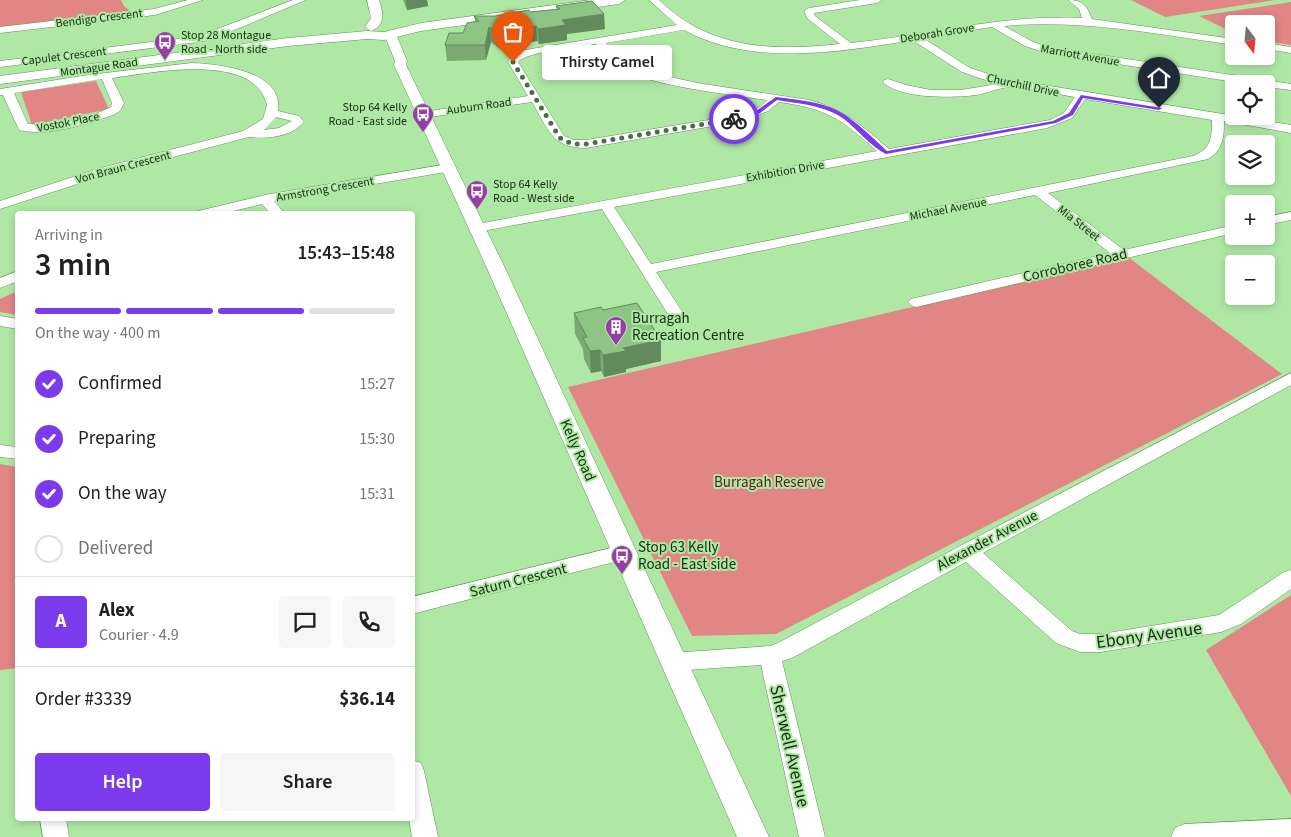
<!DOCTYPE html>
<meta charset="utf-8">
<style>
body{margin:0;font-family:"Source Sans 3",sans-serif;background:#f6f6f6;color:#202124;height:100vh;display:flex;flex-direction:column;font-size:19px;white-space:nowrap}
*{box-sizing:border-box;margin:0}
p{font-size:16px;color:#757577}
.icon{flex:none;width:28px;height:28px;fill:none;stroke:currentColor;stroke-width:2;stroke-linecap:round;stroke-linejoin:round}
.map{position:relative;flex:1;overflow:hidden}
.panel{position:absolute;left:15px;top:211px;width:400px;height:610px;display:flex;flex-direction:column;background:#fff;border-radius:5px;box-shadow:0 2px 8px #0003}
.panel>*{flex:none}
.needle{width:32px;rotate:164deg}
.fabs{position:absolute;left:1225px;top:15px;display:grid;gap:10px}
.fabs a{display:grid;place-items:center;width:50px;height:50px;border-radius:5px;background:#fff;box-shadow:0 2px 8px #0003;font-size:25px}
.pin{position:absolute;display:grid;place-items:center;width:42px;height:42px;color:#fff;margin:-51px -21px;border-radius:50% 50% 50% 0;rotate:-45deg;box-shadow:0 0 5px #0007}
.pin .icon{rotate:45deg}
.courier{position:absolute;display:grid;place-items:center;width:50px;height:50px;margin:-25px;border:4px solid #7c3aed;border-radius:50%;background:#fff;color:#222;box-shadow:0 1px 6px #0007}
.bubble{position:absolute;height:35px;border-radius:5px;background:#fff;box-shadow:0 2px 8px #0003;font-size:16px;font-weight:600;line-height:35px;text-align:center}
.headline em{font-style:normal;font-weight:600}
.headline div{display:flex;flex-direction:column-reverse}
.headline{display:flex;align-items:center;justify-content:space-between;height:85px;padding:0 20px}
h1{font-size:32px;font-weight:600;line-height:38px}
.bar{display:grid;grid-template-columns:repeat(4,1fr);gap:8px 5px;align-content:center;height:60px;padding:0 20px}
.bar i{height:6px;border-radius:4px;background:#e0e0e0}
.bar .selected{background:#7c3aed}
.bar p{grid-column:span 4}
.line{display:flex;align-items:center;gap:12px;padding:0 20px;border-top:1px solid #e0e0e0}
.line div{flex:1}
.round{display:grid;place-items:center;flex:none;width:52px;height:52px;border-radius:5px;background:#f6f6f6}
ol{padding:0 20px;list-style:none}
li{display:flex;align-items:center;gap:15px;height:55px}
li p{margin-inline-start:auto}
li .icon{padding:5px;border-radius:50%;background:#7c3aed;color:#fff;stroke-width:4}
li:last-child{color:#757577}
li i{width:28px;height:28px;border:2px solid #e0e0e0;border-radius:50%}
.action{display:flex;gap:10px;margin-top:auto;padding:10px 20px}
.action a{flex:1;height:58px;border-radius:5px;background:#7c3aed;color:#fff;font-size:20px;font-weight:600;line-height:58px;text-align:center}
.action a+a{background:#f6f6f6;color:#202124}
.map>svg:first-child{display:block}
.green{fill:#e18685}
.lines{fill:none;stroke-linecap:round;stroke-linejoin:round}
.minor-casing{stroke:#5f9456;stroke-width:1}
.tertiary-casing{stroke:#5f9456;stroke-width:1}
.secondary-casing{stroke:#5f9456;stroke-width:1}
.minor{fill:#fff;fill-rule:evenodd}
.tertiary{fill:#fff;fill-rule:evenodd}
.secondary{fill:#fff;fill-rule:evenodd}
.wall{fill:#7aa972}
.shaded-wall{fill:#638a5d}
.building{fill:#8ec585;stroke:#638a5d}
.route{fill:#7c3aed}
.done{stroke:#4c6e47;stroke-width:5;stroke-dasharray:0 9}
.labels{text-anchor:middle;stroke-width:4;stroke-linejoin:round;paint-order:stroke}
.far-street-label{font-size:12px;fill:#172d14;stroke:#afe8a5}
.far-poi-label{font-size:12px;fill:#172d14;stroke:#afe8a5;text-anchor:start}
.street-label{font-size:15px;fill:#172d14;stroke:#afe8a5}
.poi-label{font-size:15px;fill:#172d14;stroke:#afe8a5;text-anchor:start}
.park-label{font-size:15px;fill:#5e181d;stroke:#afe8a5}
.near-street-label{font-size:18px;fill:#172d14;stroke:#afe8a5}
</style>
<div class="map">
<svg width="1291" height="837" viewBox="0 0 1291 837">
<rect width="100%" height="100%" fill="#afe8a5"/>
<path class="green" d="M0,0H121L124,6L131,12L0,27Z
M1131,0H1275L1165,17Z
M1291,2V45L1266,41V24H1234V33L1199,16Z
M96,81L109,109L32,125L21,92Z
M1128,257L1282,374L776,634L692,636L568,387Z
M17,291V315L0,312V299Z
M0,464L17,467L18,668L0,670Z
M1291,595V796L1206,650Z"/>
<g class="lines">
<g class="minor-casing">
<path id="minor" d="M188,0H203L155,15L0,33V27L154,9Z
M293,0H306L215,38L199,42L0,67V61L199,36Z
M649,0H659C710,50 773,51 840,44L808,19L804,11L809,8L860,0H882L877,3L814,13L815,16L851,43C929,35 1003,14 1082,18L1079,9L1068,0C1083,0 1087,6 1092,19L1234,39V45C1157,34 1082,19 1004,26L1033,42L1048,47L1291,84V90L1266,87V84H1248L1046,53L1025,46L992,27L923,38L970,68L1001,78L1291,125V133L1224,121C1224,137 1223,150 1208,159L1048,193L1124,250L1234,225V233L916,307L911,305L908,302L911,299L1110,253L1035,195L656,272L687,319L685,322H673L671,319L602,209L477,232L470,228L477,224L877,151C840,118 828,109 779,102L768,111L742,121L586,148C551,148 548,128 532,102L423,118L417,115L423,112L528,96L508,62L512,55L525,50L677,25ZM684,30C750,67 842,52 912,40L962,72L997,84L961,90H931L906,85L888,79L884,80L883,82C899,99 954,98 976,95C988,93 1003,86 1014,87C1034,88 1055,94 1075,97L1064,113L1050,120L889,149C864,127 842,108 809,100L697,83L644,71L623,60L606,43ZM596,44C602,51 608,58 615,64C642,86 730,94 767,100L760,107L739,115L586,140H574L564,136L518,62C527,51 580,47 596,44ZM1085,99L1212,120C1212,138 1211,149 1193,156L651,264L614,207L1047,128L1072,118Z
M1266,43L1291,47V53L1266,49Z
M192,63C219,64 284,71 278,111L299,116L304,122C292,137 267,139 249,137L105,175L0,209V201L97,169L243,131L263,119L267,105C254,51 151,73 112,78L124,103L120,111L113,115C86,124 48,137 19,130L3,95H0V89L88,75ZM102,79L112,103L111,107C88,119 54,126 28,124L14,93ZM276,117L292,121L279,128L264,130Z
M448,164L454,168L452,171L274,201L285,214H271L262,204L221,214H196L198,211L265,195Z
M1291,212V220L1266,225V217Z
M18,271V281L0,288V278Z
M0,316L18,319V329L0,326Z
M1291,373V385L983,553L1072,631L1080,634H1101L1219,615L1284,572L1291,570V589L1241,624L1221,632L1101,652H1080L1056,643L966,562L792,658L782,661L825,837H799L761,665L672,671L664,669L661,662L664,655L672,653L770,646L778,643L960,546Z
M0,445L18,447V459L0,457Z
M623,545L630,548L633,553L630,558L412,614V597Z
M412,760L421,763L424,771L438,837H412L409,819H412Z
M40,819H66L69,837H43Z
M1291,819V837H1171L1175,828L1184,824Z"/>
</g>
<g class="tertiary-casing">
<path id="tertiary" d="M367,0H379C383,11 386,26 371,31L365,27L371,18Z
M390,30L396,34L407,61L406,65L504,266L769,837H737L486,266L394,65L395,61L384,34Z"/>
</g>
<g class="secondary-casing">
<path id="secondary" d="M591,0H625L619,4L421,31L384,40L367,39L288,46L0,84V76L288,38L367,31L384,32L421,23Z"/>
</g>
<use href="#minor" class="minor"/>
<use href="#tertiary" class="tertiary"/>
<use href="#secondary" class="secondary"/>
</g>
<path class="wall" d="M403,0H427L428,6L407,10Z
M556,6L605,29L567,34V40L539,44L537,41L511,46L503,51L491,42L486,60L447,61L445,45L463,33L475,21L474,16H495L557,10Z
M603,310L661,361L626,369V372L604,377L601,371L591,373L584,359L583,349L575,334L574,313Z"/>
<path class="shaded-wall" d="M406,0H427L428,6L407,10Z
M604,14L605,29L567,34V40L539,44L538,29L562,20Z
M536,26L537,41L511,46L503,51L501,36L509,31Z
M489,27L491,42L486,60L485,45Z
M661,340V361L626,369V372L604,377L603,355L623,348Z
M600,350L601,371L591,373L590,351Z"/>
<path class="building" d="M592,1L604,14L562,20L566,25L538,29L536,26L509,31L501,36L489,27L485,45H445L449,33H463L467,23L479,21L474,16H495L529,10L530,12L560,9L556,6Z
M637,303L661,340L623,348L626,351L603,355L600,350L590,351L583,338L587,337L574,313L601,307L603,310Z"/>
<path class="route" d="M1081,95L1162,108L1159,110L1083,98L1073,115L1056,123L886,154C870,146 858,130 844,119C825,105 799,104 777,100L760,113L734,121L731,119L756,111L776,97C800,100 828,102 848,117C862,127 874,139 887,151L1053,121L1069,113Z"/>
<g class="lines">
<path class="done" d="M513,62L560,138L572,144H586L734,119"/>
</g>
<defs>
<g id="bus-pin" transform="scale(1.125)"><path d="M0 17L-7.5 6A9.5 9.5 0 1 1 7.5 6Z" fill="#973da8" stroke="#afe8a5"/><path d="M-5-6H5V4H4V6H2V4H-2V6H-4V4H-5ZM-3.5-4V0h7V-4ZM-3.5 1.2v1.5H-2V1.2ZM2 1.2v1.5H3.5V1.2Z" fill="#fff"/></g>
<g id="building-pin" transform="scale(1.125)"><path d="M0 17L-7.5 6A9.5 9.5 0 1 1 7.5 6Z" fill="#973da8" stroke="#afe8a5"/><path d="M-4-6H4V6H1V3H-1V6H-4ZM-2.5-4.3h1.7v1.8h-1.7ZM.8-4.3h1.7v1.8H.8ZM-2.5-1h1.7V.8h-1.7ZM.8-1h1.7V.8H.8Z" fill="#fff"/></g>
</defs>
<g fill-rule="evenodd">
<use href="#bus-pin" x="165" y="42"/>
<use href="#bus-pin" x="423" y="114"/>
<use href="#bus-pin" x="477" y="191"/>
<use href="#building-pin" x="616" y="327"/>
<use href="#bus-pin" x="622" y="556"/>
</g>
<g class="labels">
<g class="far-street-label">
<text transform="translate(99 18) rotate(-7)" y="4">Bendigo Crescent</text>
<text transform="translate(937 33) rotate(-9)" y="4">Deborah Grove</text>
<text transform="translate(1080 55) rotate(10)" y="4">Marriott Avenue</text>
<text transform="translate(64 56) rotate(-7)" y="4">Capulet Crescent</text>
<text transform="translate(99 67) rotate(-8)" y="4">Montague Road</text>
<text transform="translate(1023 85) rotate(12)" y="4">Churchill Drive</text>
<text transform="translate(479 106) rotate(-8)" y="4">Auburn Road</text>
<text transform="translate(68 122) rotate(-11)" y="4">Vostok Place</text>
<text transform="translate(123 167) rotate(-15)" y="4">Von Braun Crescent</text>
<text transform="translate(785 171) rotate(-10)" y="4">Exhibition Drive</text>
<text transform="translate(325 189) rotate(-10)" y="4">Armstrong Crescent</text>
<text transform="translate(948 209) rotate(-11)" y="4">Michael Avenue</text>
<text transform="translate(1079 223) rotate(38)" y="4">Mia Street</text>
</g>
<g class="far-poi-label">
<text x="181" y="39">Stop 28 Montague<tspan x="181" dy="14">Road - North side</tspan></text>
<text x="407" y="111" text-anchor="end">Stop 64 Kelly<tspan x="407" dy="14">Road - East side</tspan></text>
<text x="493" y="188">Stop 64 Kelly<tspan x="493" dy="14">Road - West side</tspan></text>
</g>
<g class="street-label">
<text transform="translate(1075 265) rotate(-13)" y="5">Corroboree Road</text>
<text transform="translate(578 450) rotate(66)" y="5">Kelly Road</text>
<text transform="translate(987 540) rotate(-28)" y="5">Alexander Avenue</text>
<text transform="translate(518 580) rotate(-14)" y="5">Saturn Crescent</text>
</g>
<g class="poi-label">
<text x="632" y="323">Burragah<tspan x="632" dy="17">Recreation Centre</tspan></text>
<text x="638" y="552">Stop 63 Kelly<tspan x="638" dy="17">Road - East side</tspan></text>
</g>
<g class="park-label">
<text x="769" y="487">Burragah Reserve</text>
</g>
<g class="near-street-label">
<text transform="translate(1149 635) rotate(-8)" y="6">Ebony Avenue</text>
<text transform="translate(790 746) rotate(77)" y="6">Sherwell Avenue</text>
</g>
</g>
</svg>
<div class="fabs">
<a><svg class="needle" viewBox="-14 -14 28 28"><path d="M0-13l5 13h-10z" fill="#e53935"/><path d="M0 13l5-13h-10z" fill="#757577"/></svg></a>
<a><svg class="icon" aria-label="locate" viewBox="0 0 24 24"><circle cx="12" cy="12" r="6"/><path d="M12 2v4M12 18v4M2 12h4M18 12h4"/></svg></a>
<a><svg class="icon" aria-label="layers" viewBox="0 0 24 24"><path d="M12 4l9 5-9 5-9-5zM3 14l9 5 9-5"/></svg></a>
<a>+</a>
<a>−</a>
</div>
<div class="pin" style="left:513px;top:62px;background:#ea580c"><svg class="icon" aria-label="bag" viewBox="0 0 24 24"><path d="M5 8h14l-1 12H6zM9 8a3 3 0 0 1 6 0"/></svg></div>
<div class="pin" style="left:1159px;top:108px;background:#1f2937"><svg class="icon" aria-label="home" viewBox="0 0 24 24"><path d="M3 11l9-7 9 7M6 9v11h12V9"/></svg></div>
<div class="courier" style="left:734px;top:119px"><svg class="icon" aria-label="bike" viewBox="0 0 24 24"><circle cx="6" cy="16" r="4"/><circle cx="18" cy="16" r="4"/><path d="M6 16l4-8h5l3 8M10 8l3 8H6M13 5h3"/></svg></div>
<div class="bubble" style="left:542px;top:45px;width:130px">Thirsty Camel</div>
<section class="panel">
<div class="headline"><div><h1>3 min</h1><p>Arriving in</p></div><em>15:43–15:48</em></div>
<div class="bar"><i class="selected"></i><i class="selected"></i><i class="selected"></i><i></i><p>On the way · 400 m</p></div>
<ol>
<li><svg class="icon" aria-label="check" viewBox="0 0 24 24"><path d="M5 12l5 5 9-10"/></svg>Confirmed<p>15:27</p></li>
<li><svg class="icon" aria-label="check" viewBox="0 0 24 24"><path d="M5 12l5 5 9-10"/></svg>Preparing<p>15:30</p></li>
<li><svg class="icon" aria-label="check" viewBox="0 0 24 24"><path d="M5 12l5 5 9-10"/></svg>On the way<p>15:31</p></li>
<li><i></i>Delivered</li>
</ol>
<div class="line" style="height:90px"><b class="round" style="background:#7c3aed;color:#fff">A</b><div><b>Alex</b><p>Courier · 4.9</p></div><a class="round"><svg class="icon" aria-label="chat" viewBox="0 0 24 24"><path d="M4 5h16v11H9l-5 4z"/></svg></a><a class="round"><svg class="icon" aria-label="phone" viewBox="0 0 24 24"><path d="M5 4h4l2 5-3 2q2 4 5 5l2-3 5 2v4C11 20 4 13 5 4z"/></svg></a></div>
<div class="line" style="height:65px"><div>Order #3339</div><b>$36.14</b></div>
<div class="action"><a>Help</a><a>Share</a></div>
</section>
</div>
